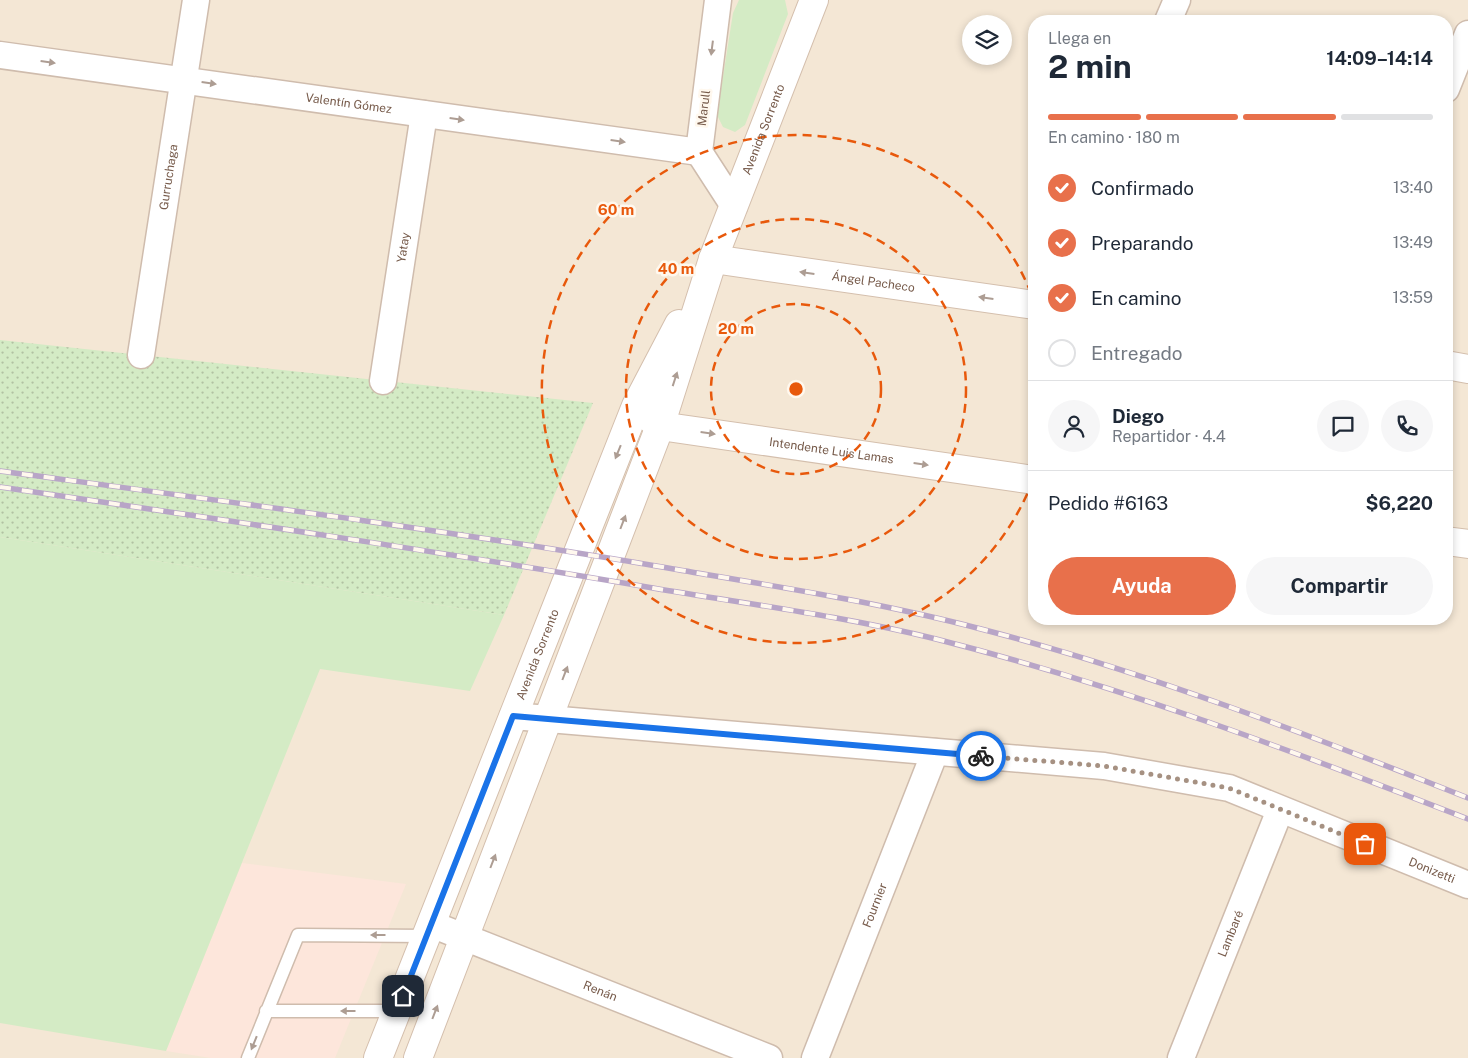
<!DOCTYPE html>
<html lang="es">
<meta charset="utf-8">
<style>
body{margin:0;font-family:"Public Sans",sans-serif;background:#f6f6f7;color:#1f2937;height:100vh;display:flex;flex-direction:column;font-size:19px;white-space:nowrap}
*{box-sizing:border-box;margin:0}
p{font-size:16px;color:#747a83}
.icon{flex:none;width:28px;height:28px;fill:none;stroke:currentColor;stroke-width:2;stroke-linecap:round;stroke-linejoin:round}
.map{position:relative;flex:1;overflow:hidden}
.panel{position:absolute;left:1028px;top:15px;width:425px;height:610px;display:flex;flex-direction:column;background:#fff;border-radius:20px;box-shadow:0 2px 8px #0003}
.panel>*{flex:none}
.controls{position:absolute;left:962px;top:15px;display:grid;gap:10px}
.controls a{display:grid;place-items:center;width:50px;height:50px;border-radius:50%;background:#fff;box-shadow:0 2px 8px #0003;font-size:25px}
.pin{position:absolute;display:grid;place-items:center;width:42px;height:42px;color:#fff;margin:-21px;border-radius:10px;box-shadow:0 2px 8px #0006}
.courier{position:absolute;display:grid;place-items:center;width:50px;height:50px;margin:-25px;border:4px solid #1a73e8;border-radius:50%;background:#fff;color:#222;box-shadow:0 1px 6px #0007}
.headline em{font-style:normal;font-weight:700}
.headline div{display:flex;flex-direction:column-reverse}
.headline{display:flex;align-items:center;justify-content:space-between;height:85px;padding:0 20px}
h1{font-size:32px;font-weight:700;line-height:38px}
.bar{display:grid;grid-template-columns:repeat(4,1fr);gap:8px 5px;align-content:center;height:60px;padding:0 20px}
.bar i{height:6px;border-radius:4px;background:#e0e1e3}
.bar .current{background:#e8704b}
.bar p{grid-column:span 4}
.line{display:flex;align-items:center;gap:12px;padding:0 20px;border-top:1px solid #e0e1e3}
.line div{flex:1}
.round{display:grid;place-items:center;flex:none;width:52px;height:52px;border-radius:26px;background:#f6f6f7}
ol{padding:0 20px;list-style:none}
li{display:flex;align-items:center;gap:15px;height:55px}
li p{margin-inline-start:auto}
li .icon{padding:5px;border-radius:50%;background:#e8704b;color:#fff;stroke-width:4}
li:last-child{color:#747a83}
li i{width:28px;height:28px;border:2px solid #e0e1e3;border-radius:50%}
.cta{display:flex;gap:10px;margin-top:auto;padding:10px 20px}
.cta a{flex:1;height:58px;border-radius:30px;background:#e8704b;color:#fff;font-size:20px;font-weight:700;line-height:58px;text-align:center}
.cta a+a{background:#f6f6f7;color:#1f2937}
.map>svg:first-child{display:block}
.residential{fill:#f4e7d5;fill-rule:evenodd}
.commercial{fill:#fde6db}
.grass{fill:url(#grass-dots)}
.park{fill:#d4ebc5}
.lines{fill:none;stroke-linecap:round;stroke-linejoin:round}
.service-casing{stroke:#cfbcad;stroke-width:15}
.minor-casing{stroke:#cfbcad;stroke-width:29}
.secondary-casing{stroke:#d4bfad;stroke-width:30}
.service{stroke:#fff;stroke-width:12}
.minor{stroke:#fff;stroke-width:26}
.secondary{stroke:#fff;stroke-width:28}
.rail-casing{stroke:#b8a5c7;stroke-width:5.5}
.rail{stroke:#fff8ee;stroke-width:4;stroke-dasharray:11;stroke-linecap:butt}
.oneway{fill:#ad9d93}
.done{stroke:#a69182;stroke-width:5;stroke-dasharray:0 9}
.route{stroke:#1a73e8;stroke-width:6}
.ring{fill:none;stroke:#e8590c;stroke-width:2.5;stroke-dasharray:9 6}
.labels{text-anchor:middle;stroke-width:5;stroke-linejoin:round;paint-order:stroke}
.street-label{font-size:12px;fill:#775b4b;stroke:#fff8ee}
.centre{fill:#e8590c;stroke:#fff8ee;stroke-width:2.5}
.ring-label{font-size:15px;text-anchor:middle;font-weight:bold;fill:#e8590c;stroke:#fff8ee;stroke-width:5;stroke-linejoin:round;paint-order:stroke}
</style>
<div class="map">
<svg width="1468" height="1058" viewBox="0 0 1468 1058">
<defs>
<pattern id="grass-dots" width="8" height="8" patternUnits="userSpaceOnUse" patternTransform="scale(1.25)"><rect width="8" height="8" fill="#d4ebc5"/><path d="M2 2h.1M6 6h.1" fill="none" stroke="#b1c1a2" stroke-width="1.8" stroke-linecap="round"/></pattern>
</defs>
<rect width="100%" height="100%" fill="#fdf5e7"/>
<path class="residential" d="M0,0H1468V1058H0ZM1034,21H1446V619H1034ZM971,24H1004V56H971Z"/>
<path class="commercial" d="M242,863L406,884L335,1058H211L166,1051Z"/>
<path class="grass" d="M0,340L593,403L504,615L0,537Z"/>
<path class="park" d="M739,0H785L788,14L745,125L735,132L723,127L717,115L733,13Z
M0,537L504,615L470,691L320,669L166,1051L0,1023Z"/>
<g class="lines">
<g class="service-casing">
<path id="service" d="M266,1011H397
M248,1058L298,935L427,936"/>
</g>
<g class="minor-casing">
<g id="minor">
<path d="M718,0L699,152L734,206"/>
<path d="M1168,21L1177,0"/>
<path id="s1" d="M0,55L699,152"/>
<path d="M1446,89L1468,34"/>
<path id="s2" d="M141,355L196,0"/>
<path id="s3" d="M383,381L424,114"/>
<path id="s4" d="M513,716L1104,766L1229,788L1468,885"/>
<path id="s5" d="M431,924L769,1058"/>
<path id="s6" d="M815,1058L935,752"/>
<path id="s7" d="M1181,1058L1280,810"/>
</g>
</g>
<g class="secondary-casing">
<g id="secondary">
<path id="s8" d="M713,259L1034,305"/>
<path d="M1446,365L1468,369"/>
<path id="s9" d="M646,415L660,426L1034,480"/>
<path d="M1446,541L1468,544"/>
<path id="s10" d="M378,1058L636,406L679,324"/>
<path id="s11" d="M418,1058L660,426L713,259L814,0"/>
</g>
</g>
<use href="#service" class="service"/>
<use href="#minor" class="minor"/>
<use href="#secondary" class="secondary"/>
<g class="rail-casing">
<path id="rail" d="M0,471C223,501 446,530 668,568C773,586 878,602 981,629C1147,672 1309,735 1468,798
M0,487C218,519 436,551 653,588C747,604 843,616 936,639C1118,685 1293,751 1468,819"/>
</g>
<use href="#rail" class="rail"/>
</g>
<defs><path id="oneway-solid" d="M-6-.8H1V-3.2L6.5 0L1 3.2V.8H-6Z" transform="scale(1.25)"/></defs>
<g class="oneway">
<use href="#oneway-solid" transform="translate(712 48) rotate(97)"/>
<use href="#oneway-solid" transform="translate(48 62) rotate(8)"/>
<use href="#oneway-solid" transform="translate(209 83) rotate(8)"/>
<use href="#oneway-solid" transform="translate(457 119) rotate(8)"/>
<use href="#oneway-solid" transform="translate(618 141) rotate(8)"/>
<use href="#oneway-solid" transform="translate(807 273) rotate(-172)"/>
<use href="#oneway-solid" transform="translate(986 298) rotate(-172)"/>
<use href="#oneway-solid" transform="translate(675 379) rotate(-72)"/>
<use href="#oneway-solid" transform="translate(708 433) rotate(8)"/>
<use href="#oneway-solid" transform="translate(618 452) rotate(112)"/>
<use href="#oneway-solid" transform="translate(921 464) rotate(8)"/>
<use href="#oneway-solid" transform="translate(623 522) rotate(-69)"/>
<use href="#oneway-solid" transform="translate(565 673) rotate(-69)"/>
<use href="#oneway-solid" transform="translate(493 861) rotate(-69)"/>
<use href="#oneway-solid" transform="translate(378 935) rotate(-180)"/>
<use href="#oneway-solid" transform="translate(348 1011) rotate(180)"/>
<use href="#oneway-solid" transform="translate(435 1012) rotate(-69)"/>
<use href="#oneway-solid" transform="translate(254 1043) rotate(112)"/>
</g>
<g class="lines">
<path class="done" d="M981,756L1104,766L1229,788L1365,844"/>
<path class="route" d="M403,996L513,716L981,756"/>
</g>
<g class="ring">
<circle cx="796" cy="389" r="85"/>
<circle cx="796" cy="389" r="170"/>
<path d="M1033 480A254 254 0 1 1 1033 298"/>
</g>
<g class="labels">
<g class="street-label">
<text dy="4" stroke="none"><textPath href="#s1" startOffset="352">Valentín Gómez</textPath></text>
<text transform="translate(704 108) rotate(-83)" y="4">Marull</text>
<text dy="4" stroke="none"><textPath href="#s11" startOffset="991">Avenida Sorrento</textPath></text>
<text dy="4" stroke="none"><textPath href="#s2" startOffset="180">Gurruchaga</textPath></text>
<text dy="4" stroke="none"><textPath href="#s3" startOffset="135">Yatay</textPath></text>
<text dy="4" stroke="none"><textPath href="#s8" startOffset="162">Ángel Pacheco</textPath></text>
<text dy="4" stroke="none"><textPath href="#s9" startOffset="191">Intendente Luis Lamas</textPath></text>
<text dy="4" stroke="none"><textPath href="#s10" startOffset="434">Avenida Sorrento</textPath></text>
<text dy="4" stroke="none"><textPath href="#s4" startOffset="939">Donizetti</textPath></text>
<text dy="4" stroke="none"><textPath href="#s6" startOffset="164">Fournier</textPath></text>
<text dy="4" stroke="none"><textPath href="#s7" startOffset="134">Lambaré</textPath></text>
<text dy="4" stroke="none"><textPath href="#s5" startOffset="182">Renán</textPath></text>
</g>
</g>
<circle cx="796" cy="389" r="8" class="centre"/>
<g class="ring-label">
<text x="616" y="215">60 m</text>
<text x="676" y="274">40 m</text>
<text x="736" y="334">20 m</text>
</g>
</svg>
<div class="controls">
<a><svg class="icon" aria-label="layers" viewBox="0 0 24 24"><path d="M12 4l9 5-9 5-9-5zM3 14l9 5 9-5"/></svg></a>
</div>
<div class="pin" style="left:1365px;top:844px;background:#ea580c"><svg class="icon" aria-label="bag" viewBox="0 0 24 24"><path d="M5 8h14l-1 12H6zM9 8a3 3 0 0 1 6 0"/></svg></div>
<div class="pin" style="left:403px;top:996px;background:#1f2937"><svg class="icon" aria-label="home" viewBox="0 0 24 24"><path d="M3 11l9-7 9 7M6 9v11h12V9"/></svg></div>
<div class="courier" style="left:981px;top:756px"><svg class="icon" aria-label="bike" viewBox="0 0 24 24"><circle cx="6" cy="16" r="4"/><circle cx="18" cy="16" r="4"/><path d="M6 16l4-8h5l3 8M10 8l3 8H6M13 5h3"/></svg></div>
<section class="panel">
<div class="headline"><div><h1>2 min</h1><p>Llega en</p></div><em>14:09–14:14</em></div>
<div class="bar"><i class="current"></i><i class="current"></i><i class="current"></i><i></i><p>En camino · 180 m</p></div>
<ol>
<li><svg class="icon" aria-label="check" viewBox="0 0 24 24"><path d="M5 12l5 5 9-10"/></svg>Confirmado<p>13:40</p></li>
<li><svg class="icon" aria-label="check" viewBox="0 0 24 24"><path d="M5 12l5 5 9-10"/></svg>Preparando<p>13:49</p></li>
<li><svg class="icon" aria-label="check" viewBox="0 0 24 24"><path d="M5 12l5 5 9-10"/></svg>En camino<p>13:59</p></li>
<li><i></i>Entregado</li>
</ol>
<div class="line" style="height:90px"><a class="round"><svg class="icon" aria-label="person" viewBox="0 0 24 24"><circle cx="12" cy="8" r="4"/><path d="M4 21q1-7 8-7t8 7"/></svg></a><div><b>Diego</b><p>Repartidor · 4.4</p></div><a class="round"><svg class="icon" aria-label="chat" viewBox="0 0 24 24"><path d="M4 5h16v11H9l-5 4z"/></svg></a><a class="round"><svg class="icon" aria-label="phone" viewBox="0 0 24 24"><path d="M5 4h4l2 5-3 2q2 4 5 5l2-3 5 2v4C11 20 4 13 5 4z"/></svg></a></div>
<div class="line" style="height:65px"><div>Pedido #6163</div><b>$6,220</b></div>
<div class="cta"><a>Ayuda</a><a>Compartir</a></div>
</section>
</div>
